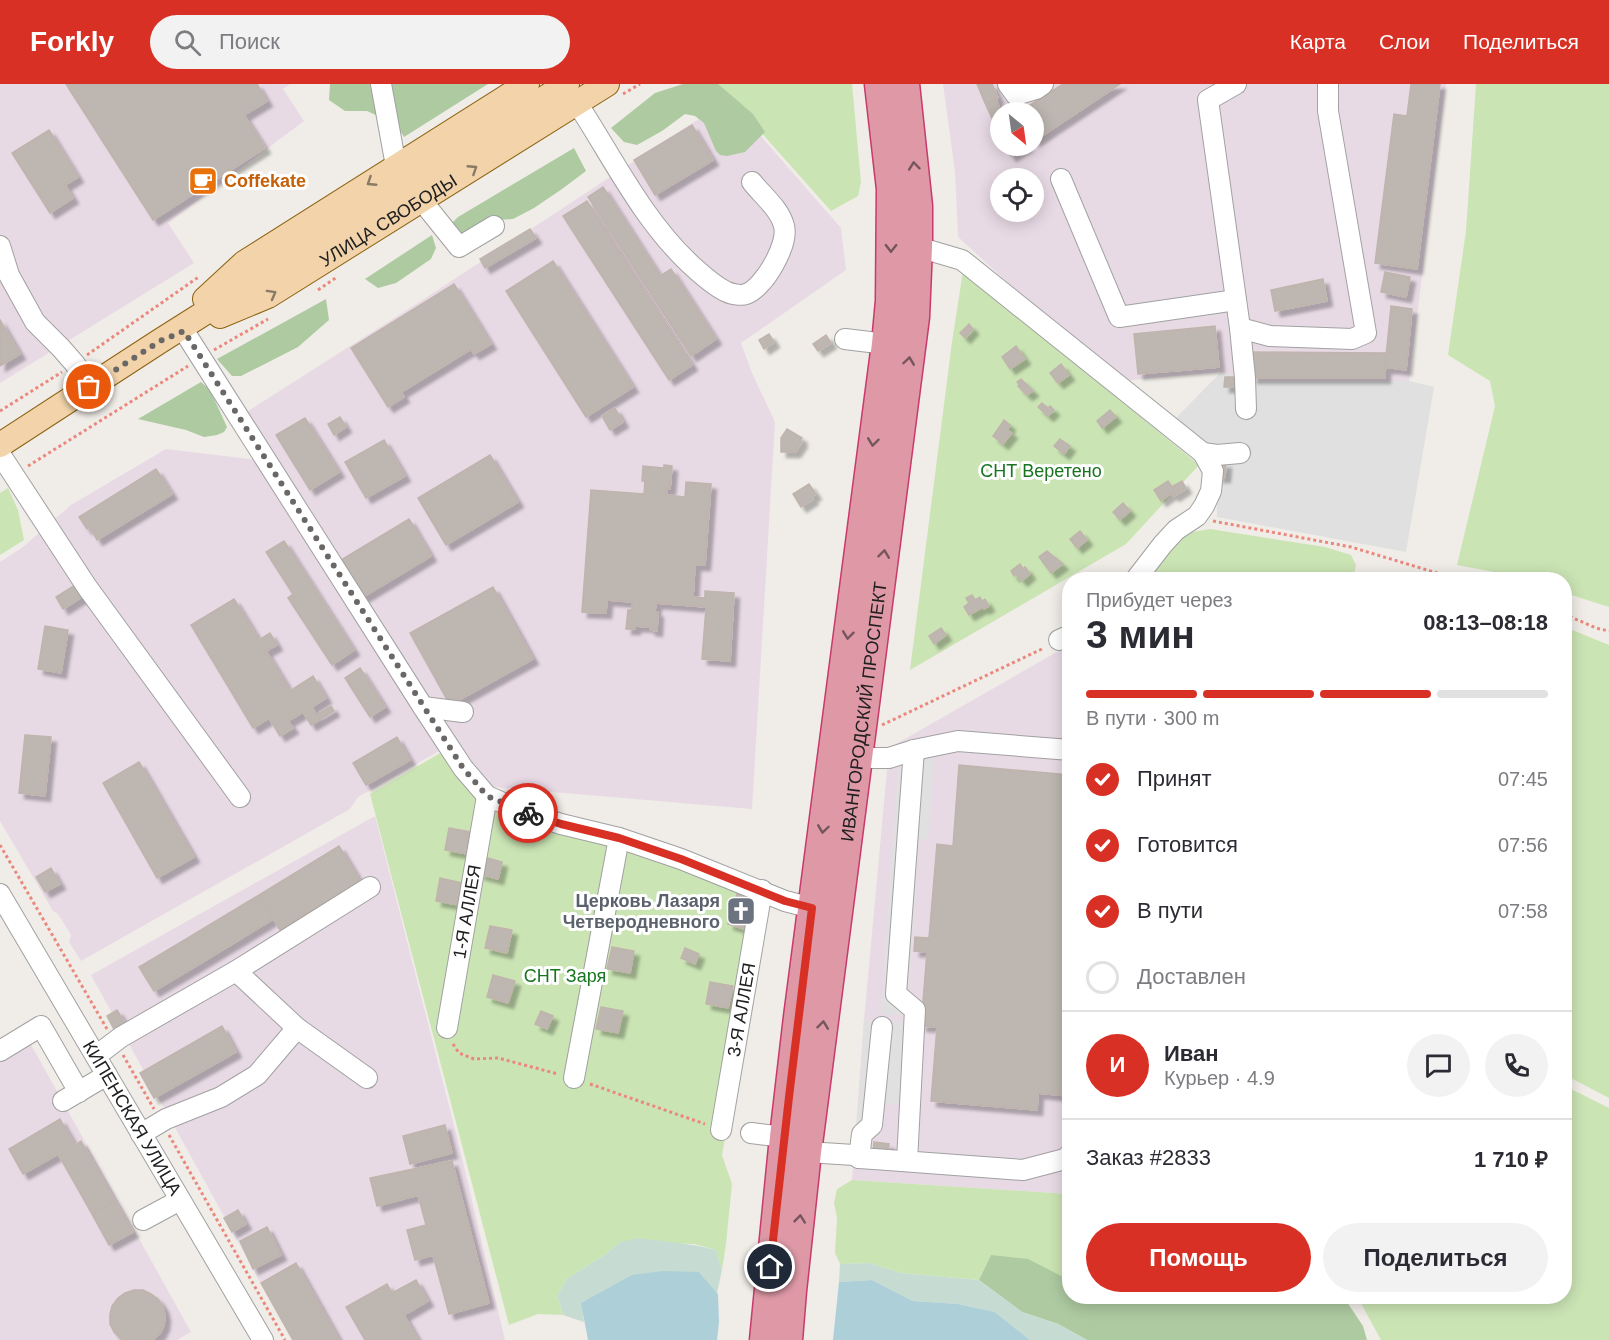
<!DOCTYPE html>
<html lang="ru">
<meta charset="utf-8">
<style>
body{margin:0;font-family:Helvetica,sans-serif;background:#f2f2f3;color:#2b2b33;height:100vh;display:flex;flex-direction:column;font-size:22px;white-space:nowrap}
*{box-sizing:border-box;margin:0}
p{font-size:20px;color:#7c7c81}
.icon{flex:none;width:33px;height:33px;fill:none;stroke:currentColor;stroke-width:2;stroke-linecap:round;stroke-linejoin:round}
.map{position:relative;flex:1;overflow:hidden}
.drawer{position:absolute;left:1062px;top:488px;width:510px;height:732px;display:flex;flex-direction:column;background:#fff;border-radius:24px;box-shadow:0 3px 15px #0003}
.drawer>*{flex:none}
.needle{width:39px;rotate:151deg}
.controls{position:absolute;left:990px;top:18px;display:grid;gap:12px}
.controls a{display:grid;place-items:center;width:54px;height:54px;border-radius:50%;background:#fff;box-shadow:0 3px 15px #0003;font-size:30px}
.pin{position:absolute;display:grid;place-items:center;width:51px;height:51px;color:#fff;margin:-26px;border:3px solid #fff;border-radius:50%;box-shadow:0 2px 6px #0007}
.courier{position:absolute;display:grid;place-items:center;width:60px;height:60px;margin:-30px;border:4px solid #d93025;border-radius:50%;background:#fff;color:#222;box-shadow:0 2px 8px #0007}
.headline em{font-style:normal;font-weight:600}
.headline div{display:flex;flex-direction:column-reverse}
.headline{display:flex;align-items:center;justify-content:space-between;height:102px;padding:0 24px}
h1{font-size:39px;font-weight:600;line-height:45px}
.bar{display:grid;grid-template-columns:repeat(4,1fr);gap:9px 6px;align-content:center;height:72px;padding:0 24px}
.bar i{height:8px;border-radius:4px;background:#e1e1e2}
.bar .current{background:#d93025}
.bar p{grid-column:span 4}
.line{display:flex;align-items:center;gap:15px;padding:0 24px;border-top:2px solid #e1e1e2}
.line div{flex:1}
.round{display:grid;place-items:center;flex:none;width:63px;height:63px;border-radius:32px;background:#f2f2f3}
ol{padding:0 24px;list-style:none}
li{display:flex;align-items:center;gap:18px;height:66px}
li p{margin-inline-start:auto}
li .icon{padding:6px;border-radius:50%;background:#d93025;color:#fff;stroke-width:4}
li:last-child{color:#7c7c81}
li i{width:33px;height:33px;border:3px solid #e1e1e2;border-radius:50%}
.action{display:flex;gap:12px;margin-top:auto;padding:12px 24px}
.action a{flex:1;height:69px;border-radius:36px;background:#d93025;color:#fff;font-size:24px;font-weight:600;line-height:69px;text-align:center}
.action a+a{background:#f2f2f3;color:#2b2b33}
header{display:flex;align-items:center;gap:36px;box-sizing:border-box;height:84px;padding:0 30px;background:#d93025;color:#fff}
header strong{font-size:28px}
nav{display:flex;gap:33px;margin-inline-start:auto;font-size:21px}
.search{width:420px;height:54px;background:#f2f2f3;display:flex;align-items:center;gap:15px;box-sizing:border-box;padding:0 21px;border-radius:33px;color:#7c7c81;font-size:22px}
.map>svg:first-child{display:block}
.industrial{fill:#e8dae5;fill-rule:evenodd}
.grass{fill:#cbe4b4}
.forest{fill:#adcaa1}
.wetland{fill:#c6dcd2}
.parking{fill:#e0e0e0}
.water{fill:#adcfd8}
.building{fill:#bdb6b1;stroke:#c0b4ac;stroke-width:1.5;filter:url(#shadow)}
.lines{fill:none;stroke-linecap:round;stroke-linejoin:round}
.minor-casing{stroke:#a1a1a1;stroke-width:22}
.major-casing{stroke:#8c6211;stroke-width:26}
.highway-casing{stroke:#c83a6b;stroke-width:31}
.path{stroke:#eb887d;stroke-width:3;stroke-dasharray:3 3;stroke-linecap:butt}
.minor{stroke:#fff;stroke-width:20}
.major{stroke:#f2d3aa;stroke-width:24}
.highway{stroke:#de98a6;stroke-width:28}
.oneway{stroke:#75565c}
.oneway2{stroke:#897a65}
.done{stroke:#696866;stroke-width:6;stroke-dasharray:0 10.8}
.route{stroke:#d93025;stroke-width:8}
.labels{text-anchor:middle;stroke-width:6;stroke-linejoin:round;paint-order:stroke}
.food-label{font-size:18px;font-weight:bold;fill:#c56008;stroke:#fff;text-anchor:start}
.street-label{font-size:18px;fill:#202020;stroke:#fff}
.park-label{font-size:18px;fill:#18741f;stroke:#fff}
.worship-label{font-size:18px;font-weight:bold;fill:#5b616d;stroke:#fff;text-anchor:end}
</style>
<header>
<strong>Forkly</strong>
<div class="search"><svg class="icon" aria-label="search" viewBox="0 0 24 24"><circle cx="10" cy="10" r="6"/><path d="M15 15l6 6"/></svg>Поиск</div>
<nav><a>Карта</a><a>Слои</a><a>Поделиться</a></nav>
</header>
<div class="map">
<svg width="1609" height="1256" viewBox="0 0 1609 1256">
<defs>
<filter id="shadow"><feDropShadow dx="5.5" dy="5.5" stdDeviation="1.5" flood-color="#0004"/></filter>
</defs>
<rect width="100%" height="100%" fill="#f0ede8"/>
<path class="industrial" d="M0,0H290L283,5L304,37L168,139L194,179L0,299Z
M943,0H1446L1409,297H1252L1221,288L1120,297L1052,239L958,153L955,88ZM1000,28H1034V62H1000ZM1000,94H1034V128H1000Z
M730,17L841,144L846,186L741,259L752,289L775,338L752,725L481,702L242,331L424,215L694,38Z
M166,365L258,376L441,666L358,713L350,725L81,877L69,858L71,851L58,830L53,827L0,737V478L23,463L71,421Z
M1069,561V1110L852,1096L864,936L889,664Z
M375,732L457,1053L505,1256H292L91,891Z
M29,957L191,1248L177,1256H0V977Z"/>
<path class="grass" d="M718,0H852L861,98L858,112L831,127Z
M1476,0H1609V523L1565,509L1564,495H1524L1515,492L1457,481L1495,322L1490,297L1448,271L1466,147Z
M963,187L1199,381L1126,460L910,586L952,258Z
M8,404L18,426L24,456L0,471V409Z
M1210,445L1325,463L1351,471L1356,481L1353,495H1141L1158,472L1187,449Z
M1565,543L1609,561V1014L1565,991Z
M442,668L483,715L768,813L722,1071L732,1100L726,1160L722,1186L716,1166L694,1160L620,1158L606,1170L568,1194L557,1211L563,1231L538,1230L509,1241L370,710Z
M1565,1002L1609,1024V1256H1381L1357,1212H1564Z
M852,1096L1069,1110V1196L991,1171L979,1196L901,1189L869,1179L840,1180L835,1169L837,1134L834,1119L837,1105Z"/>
<path class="forest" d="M330,0H488L404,53L396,40L367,27H345L329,16Z
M683,0H718L753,30L765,48L745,68L727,72L720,71L716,67L704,39L695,32L685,30L662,47L637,61L624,58L611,44L655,9Z
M574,64L586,87L562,105L534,124L513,135L489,136L477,143L460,151L450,141L458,133Z
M432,151L436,164L431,175L396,199L378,204L365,195Z
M326,215L329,236L298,263L241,292H232L217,275Z
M201,298L210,306L227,343L224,348L217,351L204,353L186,346L138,335Z
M991,1171L1028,1175L1069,1196L1070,1212H1343L1363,1242L1367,1256H1087L1058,1240L1022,1228L979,1196Z"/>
<path class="wetland" d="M639,1154C665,1158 691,1159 716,1166L722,1186L717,1209L699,1188L582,1219L584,1238L563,1231L557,1211L568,1194L606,1170L620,1158Z
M869,1179L901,1189L979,1196L1022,1228L1058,1240L1087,1256H1030L995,1228L958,1220L913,1217L872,1196L839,1198L840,1180Z"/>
<path class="parking" d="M1221,288L1252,297H1409L1434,303L1406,468L1217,433V366L1195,354L1173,337Z
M934,674L928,755H919L907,931L881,930L898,685Z
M864,936L906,939L900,1020L883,1019L881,1046L857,1044Z"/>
<path class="water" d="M663,1187L699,1188L718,1210L719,1238L717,1256H588L581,1219L632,1191Z
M872,1196L913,1217L958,1220L995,1228L1030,1256H833L839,1198Z"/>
<path class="building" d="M66,0H257L267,17L244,31L265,64L153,136Z
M977,0H992L998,14L985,19Z
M1063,0H1120L1034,57V28H1019Z
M1411,0H1440L1417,185L1375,179L1394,30L1407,32Z
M996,15L1001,28L1000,40L996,43L985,19Z
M1000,40V56L993,45Z
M692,41L713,76L655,111L634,76Z
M49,46L78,93L65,101L73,114L50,129L12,69Z
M1004,62H1027L1011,72Z
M603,103L660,192L671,185L716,255L691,272L588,113Z
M587,117L692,281L669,296L563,132Z
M530,145L536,154L485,184L480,175Z
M553,177L633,303L586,333L506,207Z
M1385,188L1410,193L1406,213L1381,208Z
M1323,195L1327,217L1275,227L1271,206Z
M454,200L491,260L474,270L471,265L401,308L404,313L388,323L351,264Z
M1391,222L1412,225L1406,286L1385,283Z
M0,236L20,270L0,282Z
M969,240L973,245L965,254L960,249Z
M1215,242L1219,283L1138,290L1134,250Z
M769,250L774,258L764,265L759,256Z
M826,251L831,259L818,267L813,260Z
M1016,262L1025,275L1010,285L1002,273Z
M1252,268L1386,269L1385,294H1252Z
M1061,280L1069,291L1058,299L1050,289Z
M1225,293H1237V303H1224Z
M1021,295L1033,307L1027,311L1018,302L1019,300L1017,298Z
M1042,319L1048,324L1050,322L1054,326L1048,332L1038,323Z
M615,324L623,338L610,346L602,332Z
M1110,326L1116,333L1102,344L1097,337Z
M340,333L346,343L334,351L328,340Z
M305,334L339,388L310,406L276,351Z
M1004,336L1010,341L1007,346L1012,349L1003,360L993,352Z
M787,345L802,354L800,357L802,358L795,368H781V354Z
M1060,355L1070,362L1064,370L1054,362Z
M384,356L405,392L366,414L345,378Z
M490,371L518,418L446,461L418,414Z
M1219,379H1226L1225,393H1218Z
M664,381L672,382L670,405H667V411L685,413L686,398L711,400L705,481H695L693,513L705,514V507L734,509L730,577L702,575L706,523L656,519L655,528H658L657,547L650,546V543L635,542V545H626L628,526H632V518L607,516L606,529L582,528L591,406L644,410L645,397H642L643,382L664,384Z
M156,385L172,410L97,456L90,443L87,445L79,433Z
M1168,397L1172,403L1182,397L1186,404L1174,412L1172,409L1161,417L1154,406Z
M809,400L816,410L811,413L813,415L801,423L793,410Z
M1123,419L1130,427L1120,436L1113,428Z
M409,435L431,472L358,516L336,479Z
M1080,447L1087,456L1077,464L1070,455Z
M284,457L354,566L332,581L288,514L293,510L266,468Z
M1047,467L1063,480L1051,489L1039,473Z
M1020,480L1023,485L1025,483L1030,490L1022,497L1016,490L1014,492L1011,487Z
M75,501L82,513L63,525L56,513Z
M493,503L533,575L450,621L410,549Z
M972,511L975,516L980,513L982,517L985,515L989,522L984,525L983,523L969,531L964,523L969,519L966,514Z
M234,515L259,556L270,549L277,561L266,567L290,607L313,592L326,614L312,623L316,631L331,622L334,627L311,641L303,628L288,637L293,644L280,652L269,634L253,644L191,541Z
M45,542L68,546L61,589L38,585Z
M941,544L946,551L934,560L929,552Z
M360,584L385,623L370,633L345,594Z
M25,651L51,653L45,712L19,709Z
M397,653L410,676L366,701L353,679Z
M139,678L194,773L157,794L103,699Z
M959,681L1070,691V988L1067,1012L1038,1009L1037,1026L931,1017L937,943L921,942L927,868L914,867L915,853L929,854L937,760L953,762Z
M449,744L472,748L467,770L445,766Z
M339,762L360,797L280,846L259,811Z
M484,773L502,778L498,795L479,790Z
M51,784L60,800L45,808L36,793Z
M440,794L462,799L458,821L436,817Z
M737,810L753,815L744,845L728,840Z
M259,811L273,835L201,879L186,855Z
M490,842L512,846L507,869L485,864Z
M186,855L201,879L154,907L139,883Z
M612,863L634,867L630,889L607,885Z
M685,864L699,870L695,880L681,874Z
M493,891L515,897L508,919L487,913Z
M710,898L733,902L728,924L706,920Z
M601,923L623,927L618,949L596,945Z
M117,926L126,941L115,947L107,932Z
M541,927L553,932L547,945L535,940Z
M222,942L236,968L154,1014L140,989Z
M60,1035L75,1061L81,1057L115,1117L92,1130L58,1070L23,1090L9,1065Z
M445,1041L452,1069L410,1080L403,1052Z
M874,1058L889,1060L888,1069L873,1068Z
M452,1077L489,1219L449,1230L433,1171L415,1176L407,1146L426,1141L418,1111L377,1122L370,1094Z
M115,1117L133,1148L109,1161L92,1130Z
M238,1126L246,1140L232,1148L224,1134Z
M267,1143L281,1171L253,1185L240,1157Z
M296,1179L339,1256H293L261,1199Z
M416,1196L428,1217L404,1231L418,1256H365L346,1223L387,1200L392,1209Z
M134,1206H143L151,1210L158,1215L163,1223L165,1232L164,1241L160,1249L153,1256H122L114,1248L110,1240V1230L112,1222L118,1214L125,1209Z"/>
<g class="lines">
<g class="minor-casing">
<g id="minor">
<path d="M381,0L396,82"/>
<path d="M1008,0L1016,11L1036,5L1043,0"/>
<path d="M1236,0L1208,16L1240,244L1270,252L1352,255L1366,249L1328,27V0"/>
<path d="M577,19C613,74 641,133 689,179C700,189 711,200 725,207C730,210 741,212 746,210C764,204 789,160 784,142C780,125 762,111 752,98"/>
<path d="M1061,95L1119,233L1236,216"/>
<path d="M422,117L459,163L494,142"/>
<path d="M0,162L9,191L35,238L61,264L75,280L89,303"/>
<path d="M918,163L962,176L1203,369L1213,387L1211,407L1204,422L1197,432L1176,446L1163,460L1136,495"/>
<path d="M1240,244L1245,294L1246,325"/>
<path d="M184,247L423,623L463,684L487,712L522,727L561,740L619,754L681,775L785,817L812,824"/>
<path d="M845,255L886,260"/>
<path d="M1203,369L1217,371L1240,369"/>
<path d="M0,370L87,503L240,713"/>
<path d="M1059,556L1070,551"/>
<path d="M423,623L463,628"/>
<path d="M858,674H889L914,666L958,657L1070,666"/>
<path id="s1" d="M0,810L263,1256"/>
<path d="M236,887L297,944L367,994"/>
<path id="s2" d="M447,944L487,712"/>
<path d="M0,967L41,942L79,1008"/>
<path d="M96,972L121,953L236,887L370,803"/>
<path d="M574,994L619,754"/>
<path d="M63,1017L107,991"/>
<path id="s3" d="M721,1046L762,806"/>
<path d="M751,1049L784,1053"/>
<path d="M141,1050L166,1035L221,1013L257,991L297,944"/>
<path d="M807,1068L854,1071L859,1074L888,1076L1023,1086L1065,1075L1070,1070"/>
<path d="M859,1074L862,1050L872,1041L882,943"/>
<path d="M907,1077L915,926L896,910L914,666"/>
<path d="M143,1136L180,1116"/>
</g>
</g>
<g class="major-casing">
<g id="major">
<path d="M205,215L244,179L527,0"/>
<path id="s4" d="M220,232L268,212L607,0"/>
<path d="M0,361L160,257L567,0"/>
</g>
</g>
<g class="highway-casing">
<g id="highway">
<path d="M764,1256L784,1053L798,933L886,260L890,217L891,105L879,0"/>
<path id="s5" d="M788,1256L792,1207L807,1068L915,233L918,163V122L905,0"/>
</g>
</g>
<path class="path" d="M623,10L640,0
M318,206L337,193
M214,266L268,235
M87,271L200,192
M0,327L62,288
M28,382L188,282
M1213,437L1351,463L1457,495
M1564,530L1596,544L1609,547
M882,641L1044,564
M0,761L107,945
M453,960L459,969L474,975L498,974L558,990
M123,971L154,1025
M590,1000L705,1040
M169,1051L285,1256"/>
<use href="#minor" class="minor"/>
<use href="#major" class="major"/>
<use href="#highway" class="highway"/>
</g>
<defs><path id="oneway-chevron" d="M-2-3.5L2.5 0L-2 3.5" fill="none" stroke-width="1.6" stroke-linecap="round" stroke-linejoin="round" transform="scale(1.5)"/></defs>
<g class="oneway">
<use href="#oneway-chevron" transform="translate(914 82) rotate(-96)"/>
<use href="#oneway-chevron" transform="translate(891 164) rotate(91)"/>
<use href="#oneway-chevron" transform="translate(909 277) rotate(-82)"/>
<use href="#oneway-chevron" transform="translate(873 358) rotate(97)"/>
<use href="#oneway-chevron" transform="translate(884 470) rotate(-83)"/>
<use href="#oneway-chevron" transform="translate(848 551) rotate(97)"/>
<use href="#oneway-chevron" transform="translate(823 745) rotate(98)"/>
<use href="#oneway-chevron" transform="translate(823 941) rotate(-83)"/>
<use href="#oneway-chevron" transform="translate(800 1135) rotate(-84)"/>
</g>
<g class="oneway2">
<use href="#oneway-chevron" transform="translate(473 85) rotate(-33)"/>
<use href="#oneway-chevron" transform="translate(371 98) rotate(147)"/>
<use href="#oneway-chevron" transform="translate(272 210) rotate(-29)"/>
</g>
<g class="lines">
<path class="done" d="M89,303L160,257L184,247L463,684L487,712L528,729"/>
<path class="route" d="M528,729L561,740L619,754L681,775L785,817L812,824L789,1013L770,1183"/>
</g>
<defs>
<g id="cafe-square" transform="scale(1.5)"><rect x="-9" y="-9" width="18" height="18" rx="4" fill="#e8710a" stroke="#fff"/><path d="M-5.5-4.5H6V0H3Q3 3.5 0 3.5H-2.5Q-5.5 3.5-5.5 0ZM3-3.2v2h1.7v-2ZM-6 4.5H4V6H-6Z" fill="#fff"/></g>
<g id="church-square" transform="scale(1.5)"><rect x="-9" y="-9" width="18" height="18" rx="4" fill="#6b7280" stroke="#fff"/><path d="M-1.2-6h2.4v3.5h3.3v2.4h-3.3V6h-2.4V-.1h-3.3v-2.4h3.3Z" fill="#fff"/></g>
</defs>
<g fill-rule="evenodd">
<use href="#cafe-square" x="203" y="97"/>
<use href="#church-square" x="741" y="827"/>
</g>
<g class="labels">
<g class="food-label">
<text x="224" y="103">Coffekate</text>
</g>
<g class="street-label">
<text dy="6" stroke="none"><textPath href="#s4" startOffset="194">УЛИЦА СВОБОДЫ</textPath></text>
<text dy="6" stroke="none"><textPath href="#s5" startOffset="633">ИВАНГОРОДСКИЙ ПРОСПЕКТ</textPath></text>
<text dy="6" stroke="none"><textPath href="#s2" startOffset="118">1-Я АЛЛЕЯ</textPath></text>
<text dy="6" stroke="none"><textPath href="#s3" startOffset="122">3-Я АЛЛЕЯ</textPath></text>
<text dy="6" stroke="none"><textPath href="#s1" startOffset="260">КИПЕНСКАЯ УЛИЦА</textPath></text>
</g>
<g class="park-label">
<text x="1041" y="393">СНТ Веретено</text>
<text x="565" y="898">СНТ Заря</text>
</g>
<g class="worship-label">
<text x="720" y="823">Церковь Лазаря<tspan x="720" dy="21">Четверодневного</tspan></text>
</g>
</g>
</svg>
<div class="controls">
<a><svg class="needle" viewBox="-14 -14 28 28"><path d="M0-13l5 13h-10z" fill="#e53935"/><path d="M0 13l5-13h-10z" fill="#7c7c81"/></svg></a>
<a><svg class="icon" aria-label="locate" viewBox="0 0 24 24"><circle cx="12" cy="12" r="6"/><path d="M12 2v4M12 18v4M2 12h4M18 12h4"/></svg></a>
</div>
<div class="pin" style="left:89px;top:303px;background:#ea580c"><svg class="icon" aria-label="bag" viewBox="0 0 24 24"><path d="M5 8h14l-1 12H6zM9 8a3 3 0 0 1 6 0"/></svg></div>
<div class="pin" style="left:770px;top:1183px;background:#1f2937"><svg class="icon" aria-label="home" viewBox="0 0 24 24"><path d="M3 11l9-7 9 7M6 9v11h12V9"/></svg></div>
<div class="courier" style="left:528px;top:729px"><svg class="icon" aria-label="bike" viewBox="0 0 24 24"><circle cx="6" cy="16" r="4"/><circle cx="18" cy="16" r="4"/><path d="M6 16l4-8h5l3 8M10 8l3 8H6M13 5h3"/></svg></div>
<section class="drawer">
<div class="headline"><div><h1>3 мин</h1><p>Прибудет через</p></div><em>08:13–08:18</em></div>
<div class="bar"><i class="current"></i><i class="current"></i><i class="current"></i><i></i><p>В пути · 300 m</p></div>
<ol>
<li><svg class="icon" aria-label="check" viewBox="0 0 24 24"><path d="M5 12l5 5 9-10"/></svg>Принят<p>07:45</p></li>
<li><svg class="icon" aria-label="check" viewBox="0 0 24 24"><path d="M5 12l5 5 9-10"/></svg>Готовится<p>07:56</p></li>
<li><svg class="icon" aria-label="check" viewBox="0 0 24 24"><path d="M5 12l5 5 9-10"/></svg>В пути<p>07:58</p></li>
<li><i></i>Доставлен</li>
</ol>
<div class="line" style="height:108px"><b class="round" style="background:#d93025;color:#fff">И</b><div><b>Иван</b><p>Курьер · 4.9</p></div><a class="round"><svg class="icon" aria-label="chat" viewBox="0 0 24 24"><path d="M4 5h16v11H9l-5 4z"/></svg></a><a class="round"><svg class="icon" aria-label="phone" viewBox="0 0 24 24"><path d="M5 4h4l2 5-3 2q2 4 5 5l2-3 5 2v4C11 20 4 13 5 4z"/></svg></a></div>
<div class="line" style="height:78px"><div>Заказ #2833</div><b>1 710 ₽</b></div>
<div class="action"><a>Помощь</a><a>Поделиться</a></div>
</section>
</div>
